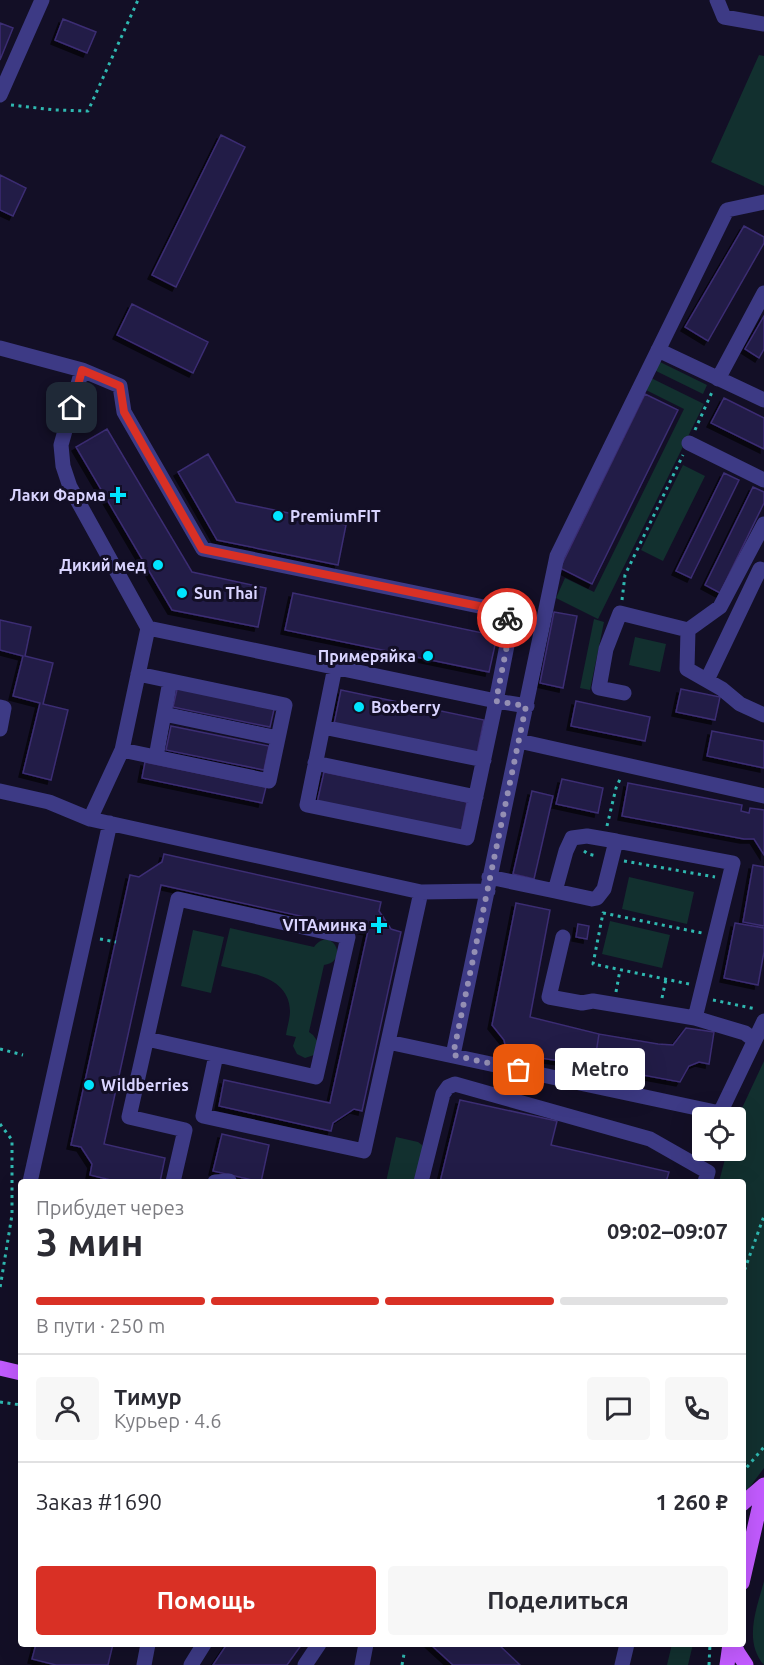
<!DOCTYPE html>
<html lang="ru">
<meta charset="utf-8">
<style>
body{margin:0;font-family:Ubuntu,sans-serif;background:#f7f7f7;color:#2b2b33;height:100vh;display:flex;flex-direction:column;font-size:22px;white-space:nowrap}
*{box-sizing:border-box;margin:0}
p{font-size:20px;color:#7c7c81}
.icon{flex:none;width:33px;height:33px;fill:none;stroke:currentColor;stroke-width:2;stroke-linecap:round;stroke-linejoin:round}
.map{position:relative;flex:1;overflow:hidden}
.panel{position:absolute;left:18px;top:1179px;width:728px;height:468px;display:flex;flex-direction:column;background:#fff;border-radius:6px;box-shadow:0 6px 24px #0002}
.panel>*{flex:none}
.buttons{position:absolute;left:692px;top:1107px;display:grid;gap:12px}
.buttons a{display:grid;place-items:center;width:54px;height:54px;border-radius:6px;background:#fff;box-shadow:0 6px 24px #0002;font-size:30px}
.pin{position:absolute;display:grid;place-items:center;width:51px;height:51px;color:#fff;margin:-26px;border-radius:12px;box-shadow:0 3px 9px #0006}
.courier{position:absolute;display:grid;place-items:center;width:60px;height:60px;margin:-30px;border:4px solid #d93025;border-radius:50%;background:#fff;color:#222;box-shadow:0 2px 8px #0007}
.bubble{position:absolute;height:42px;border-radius:6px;background:#fff;box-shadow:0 6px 24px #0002;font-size:20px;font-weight:700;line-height:42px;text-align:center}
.overview em{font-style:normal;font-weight:700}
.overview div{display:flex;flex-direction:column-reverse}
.overview{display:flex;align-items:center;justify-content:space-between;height:102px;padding:0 18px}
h1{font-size:39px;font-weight:700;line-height:45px}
.bar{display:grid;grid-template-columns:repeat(4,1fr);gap:9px 6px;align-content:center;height:72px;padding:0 18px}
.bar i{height:8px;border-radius:4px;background:#e1e1e2}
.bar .on{background:#d93025}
.bar p{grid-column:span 4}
.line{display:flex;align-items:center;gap:15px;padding:0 18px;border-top:2px solid #e1e1e2}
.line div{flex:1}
.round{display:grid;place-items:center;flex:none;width:63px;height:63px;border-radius:6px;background:#f7f7f7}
.button{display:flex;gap:12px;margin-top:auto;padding:12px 18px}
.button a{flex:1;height:69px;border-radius:6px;background:#d93025;color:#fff;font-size:24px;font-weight:700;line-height:69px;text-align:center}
.button a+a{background:#f7f7f7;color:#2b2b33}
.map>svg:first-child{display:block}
.green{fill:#12302f}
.building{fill:#241b47;stroke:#3b2d73;stroke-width:1.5;filter:url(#shadow)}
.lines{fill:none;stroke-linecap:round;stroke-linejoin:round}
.path{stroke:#2fb8b0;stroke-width:3;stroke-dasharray:3 4.5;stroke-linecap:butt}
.minor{stroke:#3d3a85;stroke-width:15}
.major{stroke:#c25bff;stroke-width:15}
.done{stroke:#948fb3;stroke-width:6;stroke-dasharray:0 10.8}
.route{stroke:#d93025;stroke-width:8}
.poi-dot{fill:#00e5ff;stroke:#130f26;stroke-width:2}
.labels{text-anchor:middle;stroke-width:6;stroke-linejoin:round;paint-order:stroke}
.poi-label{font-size:16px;font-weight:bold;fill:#d9d4ff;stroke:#130f26;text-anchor:end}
</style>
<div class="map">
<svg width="764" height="1665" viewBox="0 0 764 1665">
<defs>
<filter id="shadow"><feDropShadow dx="-4" dy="4" stdDeviation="0" flood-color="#0009"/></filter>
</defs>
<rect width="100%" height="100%" fill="#130f26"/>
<path class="green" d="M759,55L764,56V186L711,162Z
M658,361L707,385L703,394L654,370Z
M649,377L704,404L598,619L556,598L565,578L594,592L684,409L644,389Z
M683,465L705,476L663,561L641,550Z
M594,619L604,622L590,690L580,688Z
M635,637L666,644L660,672L629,665Z
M629,877L694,892L687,924L622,909Z
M610,921L670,935L662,968L602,954Z
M230,928L314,947C331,924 351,961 324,965L309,1032L313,1035L318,1042L314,1055L305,1058L297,1054L293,1046L296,1037L286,1035C287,1027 290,1019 290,1011C289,975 247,973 221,966Z
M193,930L224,937L211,993L181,986Z
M764,1061V1468L743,1496L742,1182H719L727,1151L735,1150V1123Z
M396,1137L418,1142L422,1145L423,1149L415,1182H386Z
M764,1581V1665C743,1641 757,1608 764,1581Z
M672,1644H693L688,1665H667Z"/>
<path class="building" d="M63,19L96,32L87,53L55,40Z
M0,23L13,28L0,60Z
M221,135L245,147L176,287L152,275Z
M0,175L26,188L13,216L0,210Z
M744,226L764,237V243L708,341L685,327Z
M132,304L208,342L193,373L117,335Z
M764,316V349L759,358L745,349Z
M645,394L678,410L592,584L560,568Z
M724,398L764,418V449L711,423Z
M107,429L192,572L266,588L258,627L172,610L76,447Z
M208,454L236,502L346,525L338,565L217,540L178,472Z
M724,473L739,480L691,578L676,571Z
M753,487L764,492V503L720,593L705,585Z
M293,593L497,636L489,672L285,630Z
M554,612L577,616L563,688L540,683Z
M0,620L31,627L25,656L53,663L43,704L68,710L51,780L23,773L40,703L13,696L23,656L0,650Z
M178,685L275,705L270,727L173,707Z
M681,689L720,697L715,720L676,712Z
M341,690L484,720L477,754L334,724Z
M576,701L650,717L645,741L571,726Z
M171,726L269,746L264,770L166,750Z
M712,731L764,741V768L707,756Z
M145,762L266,787L262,803L142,778Z
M324,772L467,802L461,833L317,803Z
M562,779L603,788L598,813L556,804Z
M628,783L742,805L741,811L749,813L750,808L764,810V855L754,839H744L622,816Z
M532,791L553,796L534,879L513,874Z
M164,854L381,902L379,911L391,929L401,932L362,1111L354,1109L333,1123L331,1131L219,1106L224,1080L330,1103L368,931L161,885L104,1144L165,1158L160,1182H119L90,1175L92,1164L81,1147L71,1145L130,875L139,877L162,862Z
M753,865L764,867V926L743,922Z
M516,903L550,910L530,1017L599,1034L594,1066L507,1053L504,1040L492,1025Z
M735,923L764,928V952L758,985L724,978Z
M578,924L589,926L587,939L576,937Z
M686,1028L714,1032L709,1064L699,1062L689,1066L680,1082L594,1066L599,1034L658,1044L673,1045Z
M460,1100L557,1121L551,1145L669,1172L666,1182H440Z
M222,1134L269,1145L261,1182L213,1171Z
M36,1644H113L108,1665H56L32,1659Z
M227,1644H302L287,1665H213Z
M430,1644H498L520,1665H453Z"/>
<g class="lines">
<path class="path" d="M11,105L55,110L88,111L138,0
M695,430L712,392
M622,600L625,575L683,455
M607,826L616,788L621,777
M584,851L588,854L597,856
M624,861L715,877
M100,939L116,942
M689,984L593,964L603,913L702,933
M616,992L620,970
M662,998L666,979
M713,1000L756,1009
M0,1049L23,1055
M0,1124L12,1140V1215L0,1288
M742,1277L764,1216
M0,1402L21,1405
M742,1473L764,1447
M402,1665L404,1654
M709,1665L710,1644"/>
<path class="minor" d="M717,0L724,17L764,24
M0,95L42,0
M0,348L82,370L120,386L124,412L203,549L503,611L511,625L496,701L148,628L122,750L90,819L49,802L0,791
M658,350L764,400
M82,370L61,445L63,466L70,487L148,628
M718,379L764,293
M689,443L764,480
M688,630L720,607L764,524
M335,667L307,805L467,838L496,701L527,706
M707,680L760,569L764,571
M624,693L599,688L606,649L620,613L688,630L687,669L722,689L740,704L764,715
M0,707L4,708L0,729
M164,714L278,738
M323,727L484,760
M519,741L764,796
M122,750L269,781L285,705L138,674
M156,757L170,681
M315,763L476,797
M90,819L421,892L364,1151L203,1116L216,1055
M616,841L733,863L695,1018
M489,877L555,891L566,851L572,838L587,836L616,841L604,889L597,898L592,899L555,891
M421,892L488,891
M563,937L549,997L582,1003L593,1001L695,1018L745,1033L754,1040
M147,1039L316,1077L348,937L178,899L129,1117L185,1130L173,1182
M388,1042L720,1113L764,1021
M453,1055L557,556L727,210L764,202
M30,1182L110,823
M215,1182L229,1181
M421,1182L443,1094L448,1087L455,1084L650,1139L708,1172L705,1182
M144,1665L148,1644
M191,1665L204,1644
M305,1665L319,1644
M362,1665L366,1644
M622,1665L627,1644"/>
<path class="major" d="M0,1368L21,1373
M742,1504L764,1485
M742,1583L761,1500L764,1493
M734,1644L738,1653L746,1665
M727,1665L730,1644"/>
</g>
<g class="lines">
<path class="done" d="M507,618L511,625L496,701L526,706L453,1055L519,1070"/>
<path class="route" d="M72,408L82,370L120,386L124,412L202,549L503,611L507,618"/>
</g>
<g class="poi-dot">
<path d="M115 486h6v6h6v6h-6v6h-6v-6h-6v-6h6z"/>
<circle cx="278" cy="516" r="6"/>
<circle cx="158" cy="565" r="6"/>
<circle cx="182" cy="593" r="6"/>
<circle cx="428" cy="656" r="6"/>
<circle cx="359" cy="707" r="6"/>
<path d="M376 916h6v6h6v6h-6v6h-6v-6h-6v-6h6z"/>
<circle cx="89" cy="1085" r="6"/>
</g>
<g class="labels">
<g class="poi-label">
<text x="106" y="501">Лаки Фарма</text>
<text x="290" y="522" text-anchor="start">PremiumFIT</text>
<text x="146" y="571">Дикий мед</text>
<text x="194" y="599" text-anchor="start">Sun Thai</text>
<text x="416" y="662">Примеряйка</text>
<text x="371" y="713" text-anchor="start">Boxberry</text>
<text x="367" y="931">VITAминка</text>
<text x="101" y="1091" text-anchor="start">Wildberries</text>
</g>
</g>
</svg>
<div class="buttons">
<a><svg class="icon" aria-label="locate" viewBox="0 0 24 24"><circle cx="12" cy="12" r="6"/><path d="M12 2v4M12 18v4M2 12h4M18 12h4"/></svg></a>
</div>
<div class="pin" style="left:519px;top:1070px;background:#ea580c"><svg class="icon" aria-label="bag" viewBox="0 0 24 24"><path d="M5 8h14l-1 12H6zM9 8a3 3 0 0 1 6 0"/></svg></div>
<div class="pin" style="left:72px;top:408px;background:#1f2937"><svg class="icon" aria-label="home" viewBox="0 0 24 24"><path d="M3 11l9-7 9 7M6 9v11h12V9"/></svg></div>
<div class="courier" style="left:507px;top:618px"><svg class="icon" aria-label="bike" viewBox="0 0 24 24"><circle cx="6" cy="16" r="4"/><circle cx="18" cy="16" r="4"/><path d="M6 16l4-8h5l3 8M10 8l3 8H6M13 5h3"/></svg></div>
<div class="bubble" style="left:555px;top:1048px;width:90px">Metro</div>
<section class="panel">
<div class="overview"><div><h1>3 мин</h1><p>Прибудет через</p></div><em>09:02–09:07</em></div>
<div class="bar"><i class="on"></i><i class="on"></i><i class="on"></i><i></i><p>В пути · 250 m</p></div>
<div class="line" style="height:108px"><a class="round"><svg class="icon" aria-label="person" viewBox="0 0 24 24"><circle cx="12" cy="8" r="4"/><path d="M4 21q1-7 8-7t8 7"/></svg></a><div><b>Тимур</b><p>Курьер · 4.6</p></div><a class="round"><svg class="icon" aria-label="chat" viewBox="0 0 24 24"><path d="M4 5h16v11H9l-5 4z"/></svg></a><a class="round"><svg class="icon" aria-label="phone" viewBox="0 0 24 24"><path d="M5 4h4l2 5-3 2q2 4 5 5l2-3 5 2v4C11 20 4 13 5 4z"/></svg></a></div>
<div class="line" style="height:78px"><div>Заказ #1690</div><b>1 260 ₽</b></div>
<div class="button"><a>Помощь</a><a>Поделиться</a></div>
</section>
</div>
